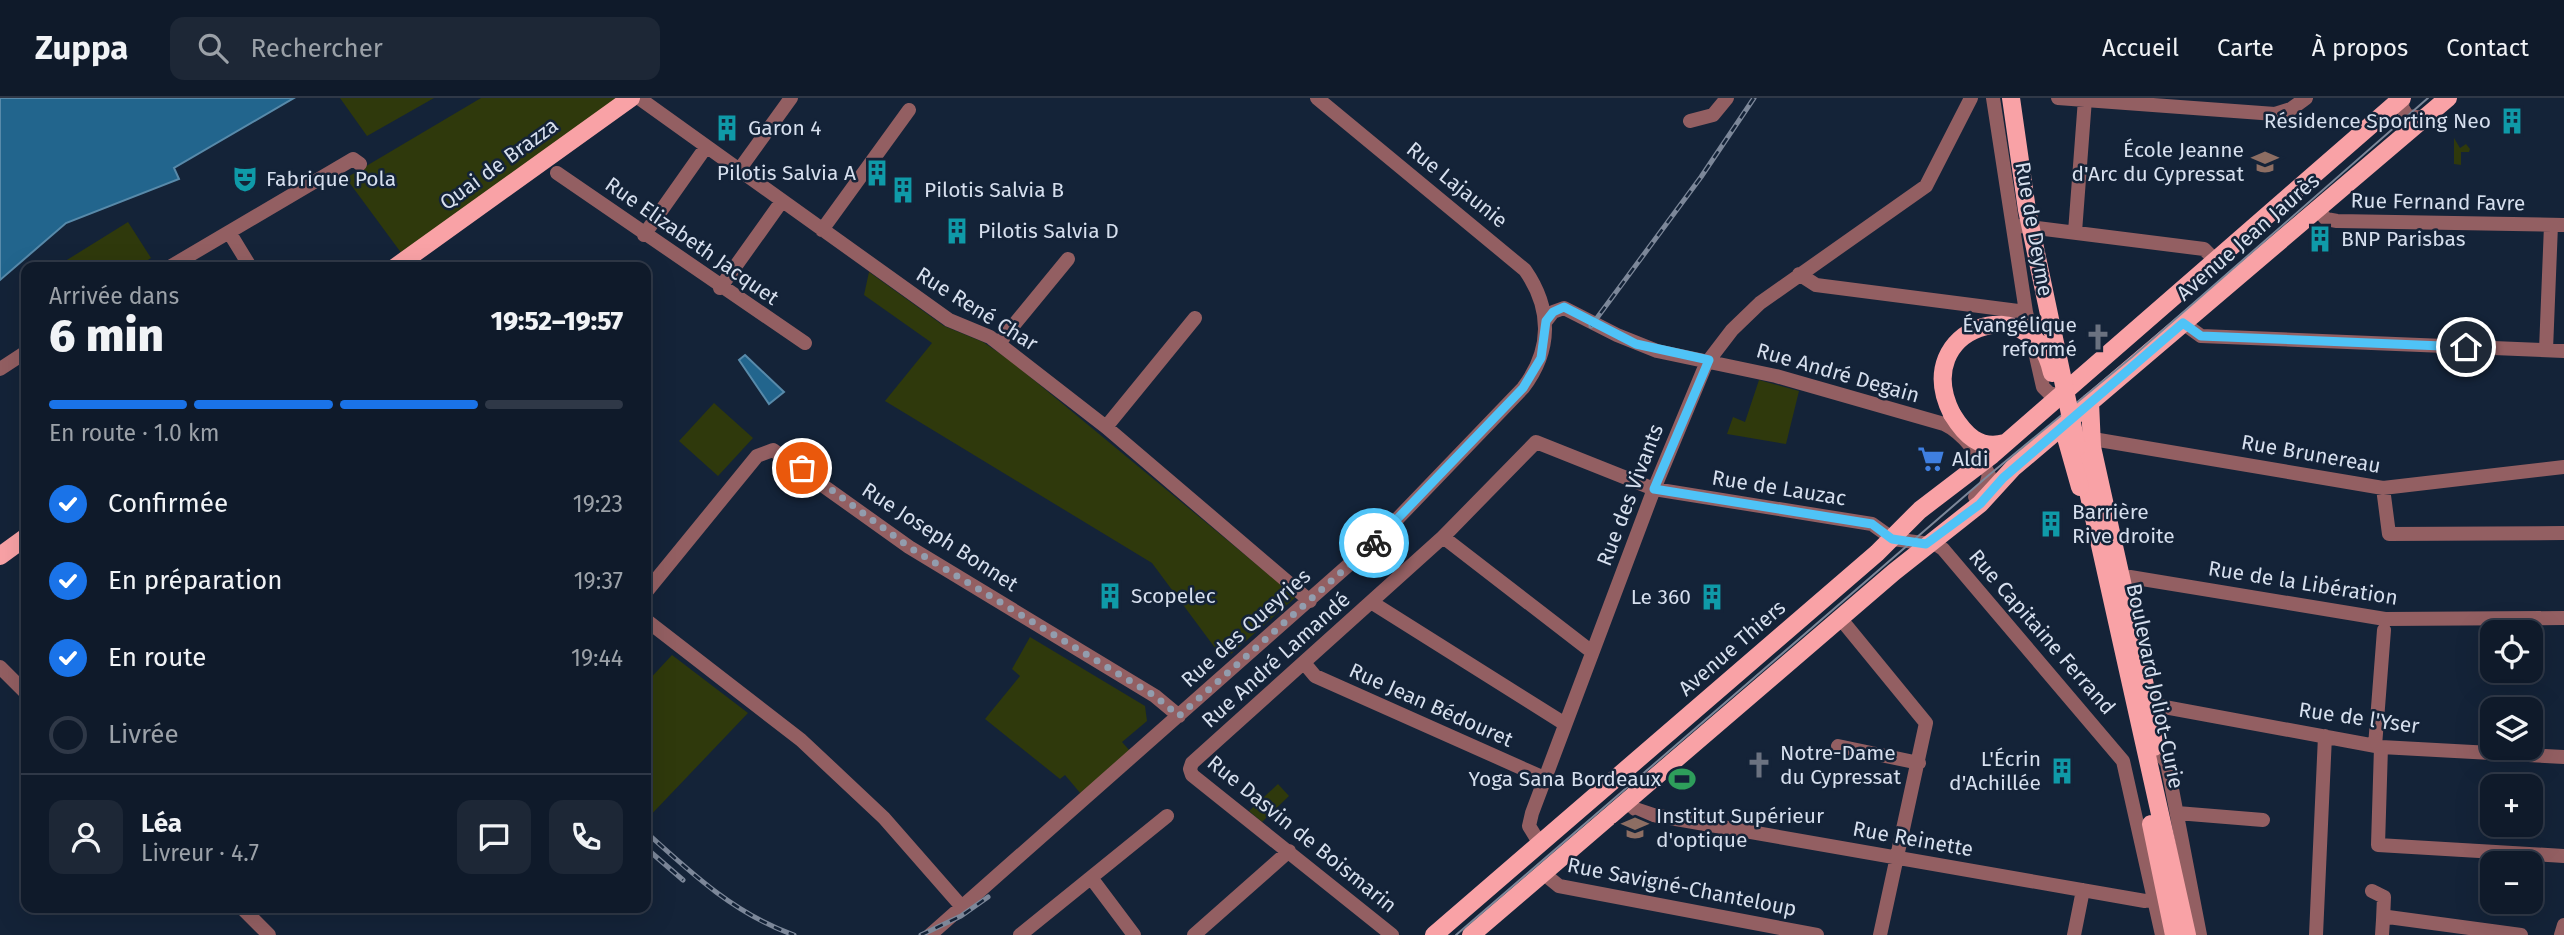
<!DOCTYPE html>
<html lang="fr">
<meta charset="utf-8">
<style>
body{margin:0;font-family:"Fira Sans",sans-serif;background:#1d2736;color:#f1f3f6;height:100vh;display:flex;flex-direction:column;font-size:26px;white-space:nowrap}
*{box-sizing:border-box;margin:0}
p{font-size:23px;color:#9ba1a8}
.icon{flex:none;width:38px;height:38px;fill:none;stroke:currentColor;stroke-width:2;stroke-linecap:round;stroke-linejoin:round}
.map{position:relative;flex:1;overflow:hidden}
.sheet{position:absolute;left:21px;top:164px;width:630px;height:651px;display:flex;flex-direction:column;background:#0f1a2a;border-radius:14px;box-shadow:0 7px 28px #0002,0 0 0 2px #2f3847}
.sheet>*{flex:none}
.controls{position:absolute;left:2480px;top:522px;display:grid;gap:14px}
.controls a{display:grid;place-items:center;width:63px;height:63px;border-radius:14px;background:#0f1a2a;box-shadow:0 7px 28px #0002,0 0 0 2px #2f3847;font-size:35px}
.pin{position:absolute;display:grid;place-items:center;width:60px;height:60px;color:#fff;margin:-30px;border:4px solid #fff;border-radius:50%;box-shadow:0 2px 7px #0007}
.courier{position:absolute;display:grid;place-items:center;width:70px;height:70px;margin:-35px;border:5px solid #4fc3f7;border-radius:50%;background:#fff;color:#222;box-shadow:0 2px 9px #0007}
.headline em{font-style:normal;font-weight:800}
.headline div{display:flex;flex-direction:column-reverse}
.headline{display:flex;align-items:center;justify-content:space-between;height:119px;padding:0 28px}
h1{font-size:46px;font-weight:800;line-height:52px}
.bar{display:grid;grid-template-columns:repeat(4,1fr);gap:10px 7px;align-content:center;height:84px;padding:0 28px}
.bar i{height:9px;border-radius:5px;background:#2f3847}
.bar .selected{background:#1a73e8}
.bar p{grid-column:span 4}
.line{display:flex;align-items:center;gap:18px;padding:0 28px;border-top:2px solid #2f3847}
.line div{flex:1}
.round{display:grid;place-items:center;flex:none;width:74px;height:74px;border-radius:14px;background:#1d2736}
ol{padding:0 28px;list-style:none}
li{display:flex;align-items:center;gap:21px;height:77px}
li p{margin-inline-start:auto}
li .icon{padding:7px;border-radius:50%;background:#1a73e8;color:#fff;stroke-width:4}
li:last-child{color:#9ba1a8}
li i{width:38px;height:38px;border:4px solid #2f3847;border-radius:50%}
header{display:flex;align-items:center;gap:42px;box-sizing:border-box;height:98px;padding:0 35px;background:#0f1a2a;border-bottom:2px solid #2f3847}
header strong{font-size:33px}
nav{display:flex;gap:38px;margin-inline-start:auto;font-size:24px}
.search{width:490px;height:63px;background:#1d2736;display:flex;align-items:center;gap:18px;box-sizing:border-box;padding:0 24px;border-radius:14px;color:#9ba1a8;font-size:26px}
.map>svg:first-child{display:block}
.green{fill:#2f390c}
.water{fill:#22658d;stroke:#588aaa;stroke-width:2}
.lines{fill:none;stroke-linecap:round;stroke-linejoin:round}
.minor{stroke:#935f62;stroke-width:14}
.major{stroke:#f9a2a6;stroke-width:18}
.tram{stroke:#7c8799;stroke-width:2}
.rail-casing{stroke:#7c8799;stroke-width:5}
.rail{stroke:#142338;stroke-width:2.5;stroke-dasharray:8;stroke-linecap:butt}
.major-bridge{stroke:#f9a2a6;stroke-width:18}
.done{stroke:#929dae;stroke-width:7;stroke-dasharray:0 12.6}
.route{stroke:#4fc3f7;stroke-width:9}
.labels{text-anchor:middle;stroke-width:5;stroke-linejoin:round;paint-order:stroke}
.poi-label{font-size:21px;fill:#d6dfee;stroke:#142338;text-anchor:start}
.street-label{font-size:21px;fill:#d6dfee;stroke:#142338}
</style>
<header>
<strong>Zuppa</strong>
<div class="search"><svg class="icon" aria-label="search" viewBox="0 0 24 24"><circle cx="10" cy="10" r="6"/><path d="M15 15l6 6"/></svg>Rechercher</div>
<nav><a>Accueil</a><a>Carte</a><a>À propos</a><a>Contact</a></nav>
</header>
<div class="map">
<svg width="2564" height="837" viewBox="0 0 2564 837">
<rect width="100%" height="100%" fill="#142338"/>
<path class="green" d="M340,0H434L367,38Z
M481,0H617L402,156L346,80Z
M2454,40L2460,50L2466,46L2470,51L2469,54H2461V67L2454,66Z
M128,124L151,160L135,170H54Z
M869,174L944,228L983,244L1011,263L1296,499L1224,562L1152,465L885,303L932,245L864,197Z
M1759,282L1799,293L1786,346L1727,336L1733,319L1745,324Z
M714,305L753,340L718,378L679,343Z
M1030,539L1145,608L1147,623L1122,644L1130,653L1081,696L1065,677L1060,681L985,621L1020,578L1012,571Z
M672,557L748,615L646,722V585Z
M1278,686L1289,698L1262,724L1249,713Z"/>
<path class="water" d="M0,0H294L174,70L179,81L66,125L0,182Z
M745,257L784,294L769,306L739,262Z"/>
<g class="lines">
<path class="minor" d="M639,0L949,222L990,239L1106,329L1310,503
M1993,0L2026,214L2043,289L2049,295L2067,299
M2058,0L2275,16L2291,11L2306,0
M2403,0L2402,9L2407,18L2424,20
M1690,23L1713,17L1727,0
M739,72L791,0
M557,75L805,245
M2316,110L2326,121L2337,123L2564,127
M2021,128L2204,151L2216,163
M822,132L909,12
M229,134L251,170
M2075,134L2085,1
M644,137L706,49
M168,170L353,61L360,66
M1799,176L1816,187L2026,214
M720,190L782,103
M1546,223L1553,214L1564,210L1617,237L1657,253L1776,278L1944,326C1963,335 1980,358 1989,377L1985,390L1975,399
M2183,225L2201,238L2564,253
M999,245L1068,161
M2546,252L2551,127
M0,271L26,254
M1106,329L1195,220
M2093,341L2383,390L2564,369
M2383,390L2389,436L2564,435
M1443,439L1592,554
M2121,481L2130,479L2385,521L2564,520
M646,494L757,358L773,352L909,449L1155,598L1179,618
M1371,504L1565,626
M1840,520L1926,625L1880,837
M646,522L801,642L884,720L962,809
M1305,566L1315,578L1544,680
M0,569L26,595
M2150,610L2159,608L2381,649L2564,659
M1838,648L1919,665
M2154,648L2167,665L2200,837
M2375,648L2384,532
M2381,649L2378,747L2564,758
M1627,704L1635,711L1653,717L2145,803L2154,801
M2177,715L2263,722
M1540,746L1529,728L1532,715L1654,391L1706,266L1732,232L1760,205L1926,88L1971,0
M1543,775L1559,788L1817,837
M1092,781L1134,837
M2372,793L2384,799L2383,822
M242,810L269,837
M930,837L1378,441L1523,290C1552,252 1552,211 1525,172L1317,0
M1020,837L1167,718
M1194,837L1289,753
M1392,837L1192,677L1190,671L1192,665L1443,439L1536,344L1654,391L1872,426L1893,441L1937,447L1943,451L2123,663L2162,837
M2074,837L2083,792
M2316,837L2325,638
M2382,837L2383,822L2388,819L2521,837
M2561,837L2564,827"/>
<path class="major" d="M394,170L631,0
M2090,304L2092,349L2150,610L2154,649
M1952,316C1965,337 1979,352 2005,345
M2081,362L2187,837
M0,458L26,439
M2151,726L2174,837
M1434,837L1877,455L1920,412L1992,357L2402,0
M1471,837L1894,474L1980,406L2013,370L2448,0"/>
<path class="tram" d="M1456,837L1989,377L2132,259L2428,0"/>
<g class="rail-casing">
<path id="rail" d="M1591,228L1701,79L1754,0
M646,734C691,775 735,816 794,837
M646,750L683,782
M921,837L961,818L988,799"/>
</g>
<use href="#rail" class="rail"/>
<path class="major-bridge" d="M2011,0L2027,112L2077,349
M1952,316C1908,229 2034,188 2052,275
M2065,336L2080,389"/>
</g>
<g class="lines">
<path class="done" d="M802,370L909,449L1155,598L1179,618L1374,445"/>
<path class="route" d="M1374,445L1523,290L1541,260L1546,223L1553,214L1564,209L1636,246L1709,262L1654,391L1872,426L1892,441L1926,446L1980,406L2003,380L2183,225L2201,238L2466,249"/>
</g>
<defs>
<g id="building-bare" transform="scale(2.1)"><path d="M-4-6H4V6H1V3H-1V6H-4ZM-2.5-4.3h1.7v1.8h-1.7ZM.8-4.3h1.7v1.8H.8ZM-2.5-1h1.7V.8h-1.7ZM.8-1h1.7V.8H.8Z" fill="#0f9aa8" stroke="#142338" stroke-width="2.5" paint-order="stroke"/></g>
<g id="school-bare" transform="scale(2.1)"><path d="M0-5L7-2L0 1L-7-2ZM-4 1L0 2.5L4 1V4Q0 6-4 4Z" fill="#8d6e63" stroke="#142338" stroke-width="2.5" paint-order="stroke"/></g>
<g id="theatre-bare" transform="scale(2.1)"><path d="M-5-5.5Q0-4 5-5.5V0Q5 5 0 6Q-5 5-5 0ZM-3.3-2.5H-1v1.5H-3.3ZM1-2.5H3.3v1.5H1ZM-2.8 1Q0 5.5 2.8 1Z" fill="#0f9aa8" stroke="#142338" stroke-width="2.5" paint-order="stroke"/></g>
<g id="church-bare" transform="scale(2.1)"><path d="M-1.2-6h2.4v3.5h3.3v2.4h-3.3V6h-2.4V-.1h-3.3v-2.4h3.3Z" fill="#6b7280" stroke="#142338" stroke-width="2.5" paint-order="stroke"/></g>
<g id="supermarket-bare" transform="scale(2.1)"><path d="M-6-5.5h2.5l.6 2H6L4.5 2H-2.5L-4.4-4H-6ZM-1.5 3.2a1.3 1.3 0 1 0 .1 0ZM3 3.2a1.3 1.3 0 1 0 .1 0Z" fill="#3f7fe0" stroke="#142338" stroke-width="2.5" paint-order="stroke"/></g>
<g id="stadium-bare" transform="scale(2.1)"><path d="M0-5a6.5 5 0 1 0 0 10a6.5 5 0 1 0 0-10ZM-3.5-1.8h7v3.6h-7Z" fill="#2e9e5b" stroke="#142338" stroke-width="2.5" paint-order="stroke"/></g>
<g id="university-bare" transform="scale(2.1)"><path d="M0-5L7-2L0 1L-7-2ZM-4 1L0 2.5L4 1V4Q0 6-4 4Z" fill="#8d6e63" stroke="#142338" stroke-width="2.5" paint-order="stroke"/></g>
</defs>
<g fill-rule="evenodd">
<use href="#building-bare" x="2512" y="23"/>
<use href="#building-bare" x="727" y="30"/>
<use href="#school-bare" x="2265" y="64"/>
<use href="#building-bare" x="877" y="75"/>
<use href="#theatre-bare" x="245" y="81"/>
<use href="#building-bare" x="903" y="92"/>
<use href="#building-bare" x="957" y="133"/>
<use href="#building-bare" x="2320" y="141"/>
<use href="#church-bare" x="2098" y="239"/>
<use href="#supermarket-bare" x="1931" y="361"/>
<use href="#building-bare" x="2051" y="426"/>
<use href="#building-bare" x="1110" y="498"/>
<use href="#building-bare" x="1712" y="499"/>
<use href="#church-bare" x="1759" y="667"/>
<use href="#building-bare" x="2062" y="673"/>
<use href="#stadium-bare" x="1682" y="681"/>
<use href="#university-bare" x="1635" y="730"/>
</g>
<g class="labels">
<g class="poi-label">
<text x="2491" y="30" text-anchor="end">Résidence Sporting Neo</text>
<text x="748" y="37">Garon 4</text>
<text x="2244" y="59" text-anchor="end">École Jeanne<tspan x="2244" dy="24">d'Arc du Cypressat</tspan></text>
<text x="856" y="82" text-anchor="end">Pilotis Salvia A</text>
<text x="266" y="88">Fabrique Pola</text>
<text x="924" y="99">Pilotis Salvia B</text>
<text x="978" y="140">Pilotis Salvia D</text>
<text x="2341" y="148">BNP Parisbas</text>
<text x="2077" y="234" text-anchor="end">Évangélique<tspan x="2077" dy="24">reformé</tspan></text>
<text x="1952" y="368">Aldi</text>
<text x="2072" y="421">Barrière<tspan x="2072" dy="24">Rive droite</tspan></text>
<text x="1131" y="505">Scopelec</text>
<text x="1691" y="506" text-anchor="end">Le 360</text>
<text x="1780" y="662">Notre-Dame<tspan x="1780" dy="24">du Cypressat</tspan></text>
<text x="2041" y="668" text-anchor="end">L'Écrin<tspan x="2041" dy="24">d'Achillée</tspan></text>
<text x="1661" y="688" text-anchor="end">Yoga Sana Bordeaux</text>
<text x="1656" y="725">Institut Supérieur<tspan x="1656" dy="24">d'optique</tspan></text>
</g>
<g class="street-label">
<text transform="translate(499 66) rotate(-36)" y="7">Quai de Brazza</text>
<text transform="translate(1457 87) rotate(39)" y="7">Rue Lajaunie</text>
<text transform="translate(2438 104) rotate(1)" y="7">Rue Fernand Favre</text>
<text transform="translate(2034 131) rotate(80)" y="7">Rue de Deyme</text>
<text transform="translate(2248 139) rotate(-41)" y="7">Avenue Jean Jaurès</text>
<text transform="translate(692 143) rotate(35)" y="7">Rue Elizabeth Jacquet</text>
<text transform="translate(977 211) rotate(32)" y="7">Rue René Char</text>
<text transform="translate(1838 275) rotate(16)" y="7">Rue André Degain</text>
<text transform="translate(2311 356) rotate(10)" y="7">Rue Brunereau</text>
<text transform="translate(1779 390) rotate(9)" y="7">Rue de Lauzac</text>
<text transform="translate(1630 397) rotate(-69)" y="7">Rue des Vivants</text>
<text transform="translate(940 439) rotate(33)" y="7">Rue Joseph Bonnet</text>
<text transform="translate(2303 485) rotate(9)" y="7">Rue de la Libération</text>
<text transform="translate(1246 530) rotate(-42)" y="7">Rue des Queyries</text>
<text transform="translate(2042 534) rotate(49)" y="7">Rue Capitaine Ferrand</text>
<text transform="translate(1732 550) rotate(-41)" y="7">Avenue Thiers</text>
<text transform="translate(1276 562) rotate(-42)" y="7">Rue André Lamandé</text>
<text transform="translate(2155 588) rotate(78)" y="7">Boulevard Joliot-Curie</text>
<text transform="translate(1431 607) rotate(24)" y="7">Rue Jean Bédouret</text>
<text transform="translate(2359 620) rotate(8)" y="7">Rue de l'Yser</text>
<text transform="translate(1302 736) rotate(39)" y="7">Rue Dasvin de Boismarin</text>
<text transform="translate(1913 741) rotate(10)" y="7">Rue Reinette</text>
<text transform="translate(1682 789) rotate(11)" y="7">Rue Savigné-Chanteloup</text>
</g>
</g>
</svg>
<div class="controls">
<a><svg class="icon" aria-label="locate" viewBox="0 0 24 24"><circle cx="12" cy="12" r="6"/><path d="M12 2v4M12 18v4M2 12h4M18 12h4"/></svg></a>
<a><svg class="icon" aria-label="layers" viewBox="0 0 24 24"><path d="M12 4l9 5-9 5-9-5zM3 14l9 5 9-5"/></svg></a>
<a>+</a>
<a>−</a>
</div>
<div class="pin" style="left:802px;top:370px;background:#ea580c"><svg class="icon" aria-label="bag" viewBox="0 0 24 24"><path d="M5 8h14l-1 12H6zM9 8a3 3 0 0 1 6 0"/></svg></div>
<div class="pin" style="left:2466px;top:249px;background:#1f2937"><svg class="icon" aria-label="home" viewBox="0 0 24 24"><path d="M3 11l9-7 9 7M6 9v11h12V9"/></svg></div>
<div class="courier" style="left:1374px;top:445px"><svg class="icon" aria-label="bike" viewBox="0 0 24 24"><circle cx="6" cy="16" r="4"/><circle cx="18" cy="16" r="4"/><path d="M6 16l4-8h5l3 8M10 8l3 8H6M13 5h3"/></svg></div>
<section class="sheet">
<div class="headline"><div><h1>6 min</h1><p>Arrivée dans</p></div><em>19:52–19:57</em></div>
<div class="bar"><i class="selected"></i><i class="selected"></i><i class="selected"></i><i></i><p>En route · 1.0 km</p></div>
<ol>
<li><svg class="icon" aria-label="check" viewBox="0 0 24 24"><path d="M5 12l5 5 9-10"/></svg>Confirmée<p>19:23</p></li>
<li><svg class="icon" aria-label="check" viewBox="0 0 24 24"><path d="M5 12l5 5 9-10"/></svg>En préparation<p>19:37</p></li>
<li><svg class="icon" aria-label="check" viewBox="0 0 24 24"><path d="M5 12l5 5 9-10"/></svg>En route<p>19:44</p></li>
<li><i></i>Livrée</li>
</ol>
<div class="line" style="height:126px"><a class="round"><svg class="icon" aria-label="person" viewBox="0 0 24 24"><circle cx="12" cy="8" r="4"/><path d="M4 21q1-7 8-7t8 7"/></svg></a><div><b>Léa</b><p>Livreur · 4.7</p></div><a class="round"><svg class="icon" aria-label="chat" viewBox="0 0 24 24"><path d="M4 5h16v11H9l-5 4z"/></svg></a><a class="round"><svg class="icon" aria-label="phone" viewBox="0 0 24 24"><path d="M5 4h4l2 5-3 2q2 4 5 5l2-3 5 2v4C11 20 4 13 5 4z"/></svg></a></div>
</section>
</div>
